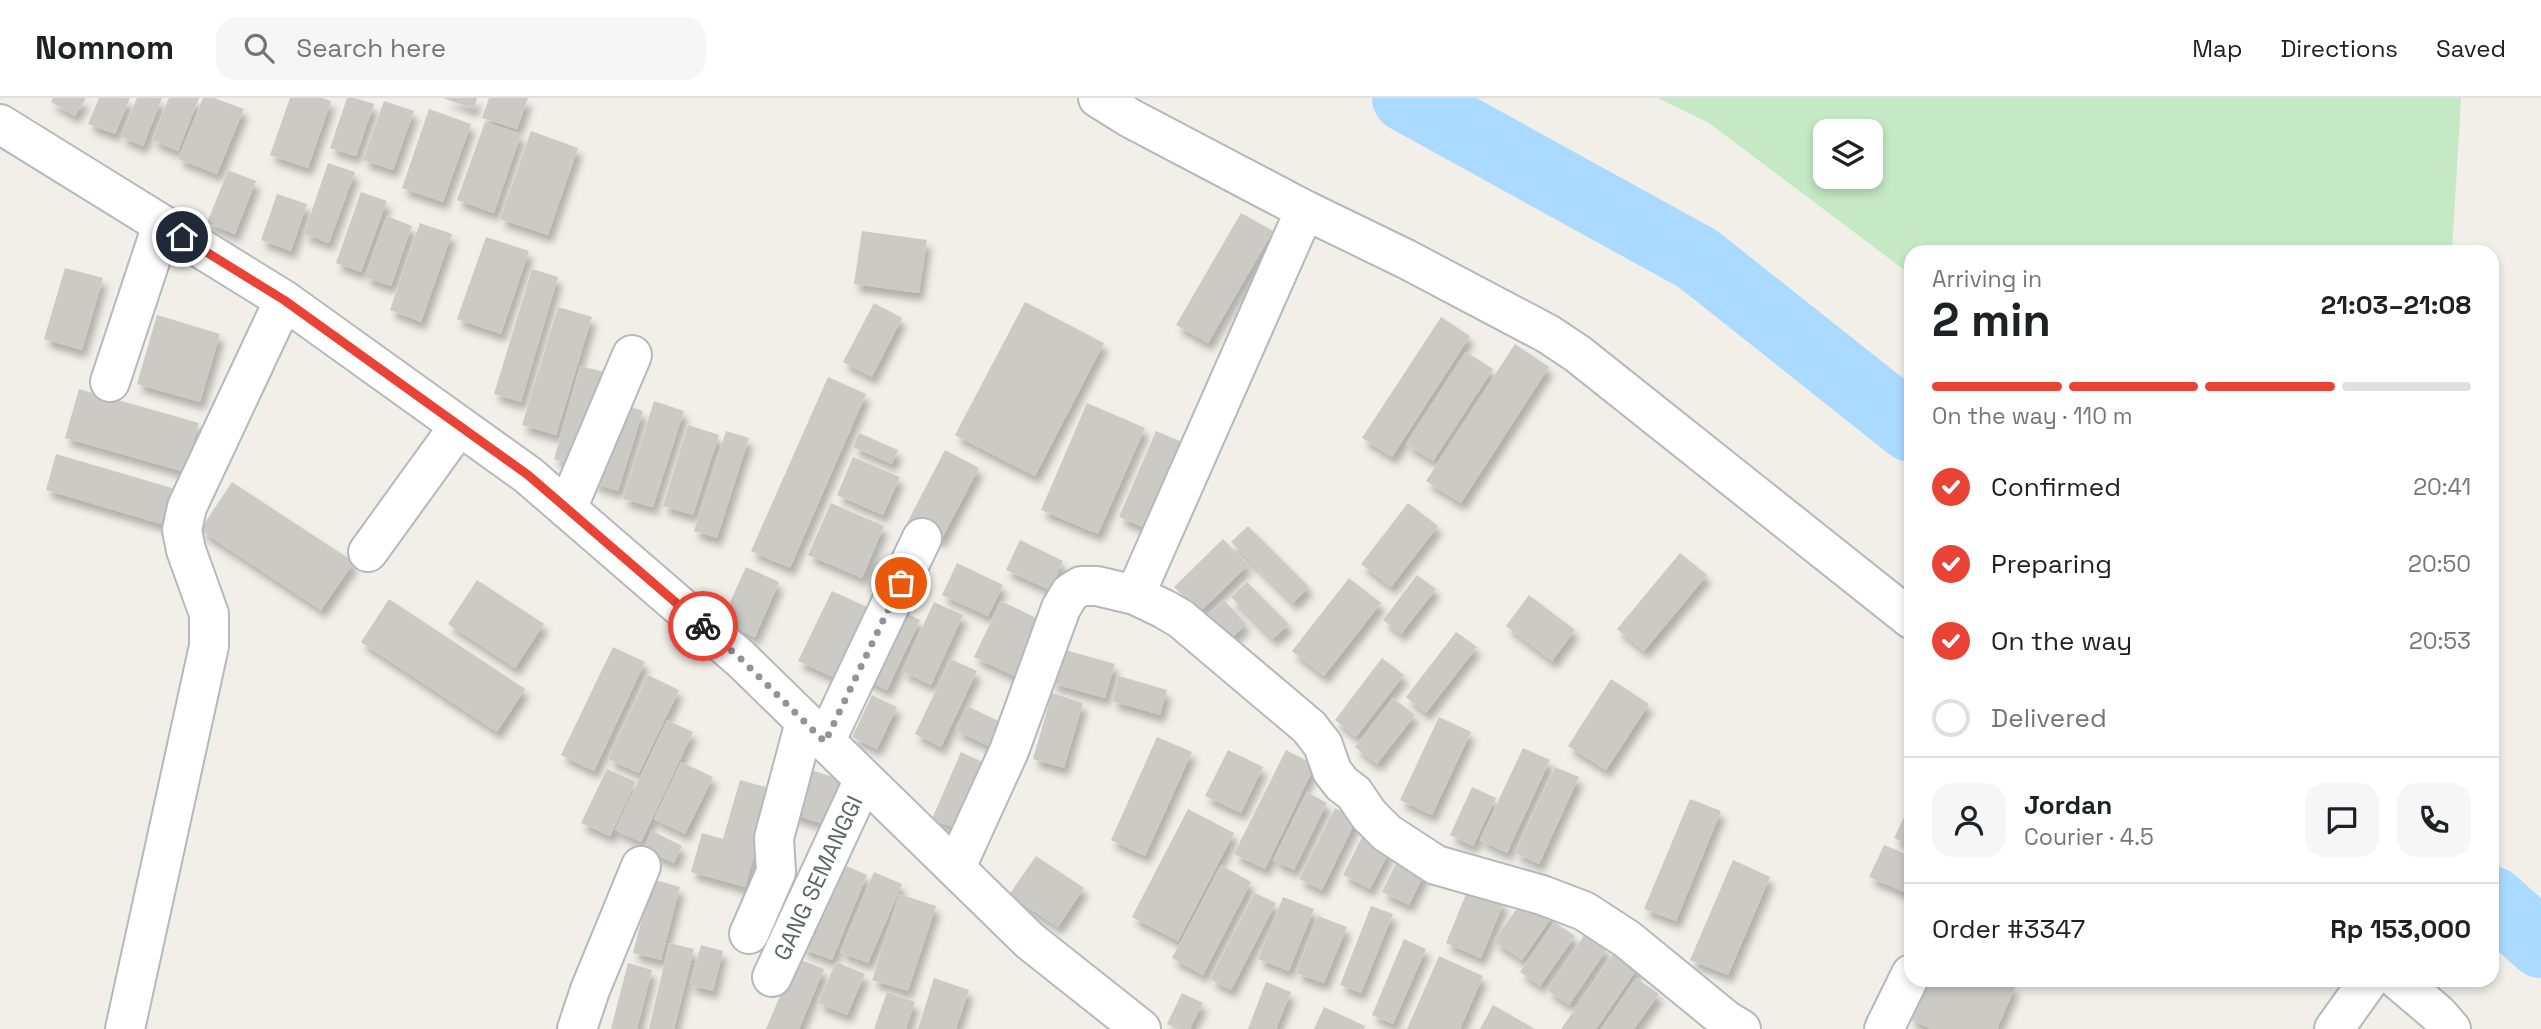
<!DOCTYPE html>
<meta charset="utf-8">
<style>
body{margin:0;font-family:"Space Grotesk",sans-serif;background:#f6f6f6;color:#202124;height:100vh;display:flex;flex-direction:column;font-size:26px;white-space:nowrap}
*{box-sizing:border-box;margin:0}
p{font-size:23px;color:#757577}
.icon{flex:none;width:38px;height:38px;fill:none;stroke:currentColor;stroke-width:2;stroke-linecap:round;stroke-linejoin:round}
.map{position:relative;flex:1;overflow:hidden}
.sheet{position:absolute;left:1904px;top:147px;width:595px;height:742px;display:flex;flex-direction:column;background:#fff;border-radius:21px;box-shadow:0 4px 10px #0003}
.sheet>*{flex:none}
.fabs{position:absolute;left:1813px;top:21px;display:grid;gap:14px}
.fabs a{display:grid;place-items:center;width:70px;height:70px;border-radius:14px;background:#fff;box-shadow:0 4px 10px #0003;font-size:35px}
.pin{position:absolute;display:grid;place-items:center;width:60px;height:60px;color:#fff;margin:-30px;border:4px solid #fff;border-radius:50%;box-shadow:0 2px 7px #0007}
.courier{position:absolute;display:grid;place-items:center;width:70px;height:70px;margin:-35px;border:5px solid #ea4335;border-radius:50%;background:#fff;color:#222;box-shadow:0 2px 9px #0007}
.headline em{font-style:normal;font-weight:800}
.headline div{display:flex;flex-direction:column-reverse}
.headline{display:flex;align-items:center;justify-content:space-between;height:119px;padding:0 28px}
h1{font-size:46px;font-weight:800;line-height:52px}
.bar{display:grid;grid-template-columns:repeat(4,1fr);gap:10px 7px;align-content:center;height:84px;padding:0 28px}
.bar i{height:9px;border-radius:5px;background:#e0e0e0}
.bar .selected{background:#ea4335}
.bar p{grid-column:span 4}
.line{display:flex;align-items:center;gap:18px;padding:0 28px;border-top:2px solid #e0e0e0}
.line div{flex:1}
.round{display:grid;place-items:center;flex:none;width:74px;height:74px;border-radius:21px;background:#f6f6f6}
ol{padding:0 28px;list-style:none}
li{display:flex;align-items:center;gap:21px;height:77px}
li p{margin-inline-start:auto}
li .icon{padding:7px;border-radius:50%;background:#ea4335;color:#fff;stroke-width:4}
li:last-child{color:#757577}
li i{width:38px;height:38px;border:4px solid #e0e0e0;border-radius:50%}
header{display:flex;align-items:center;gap:42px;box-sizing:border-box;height:98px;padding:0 35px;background:#fff;border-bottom:2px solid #e0e0e0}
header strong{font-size:33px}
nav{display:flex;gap:38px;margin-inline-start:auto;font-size:24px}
.search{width:490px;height:63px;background:#f6f6f6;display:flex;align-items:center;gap:18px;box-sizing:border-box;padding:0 24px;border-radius:21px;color:#757577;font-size:26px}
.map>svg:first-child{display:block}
.green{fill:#c5e8c5;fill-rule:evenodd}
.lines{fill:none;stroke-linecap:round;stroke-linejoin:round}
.river{stroke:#aadaff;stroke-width:68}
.building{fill:#cccac5;filter:url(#shadow)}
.minor-casing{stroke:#b5b8bc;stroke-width:42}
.minor{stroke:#fff;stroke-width:38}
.done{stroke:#929495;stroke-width:7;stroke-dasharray:0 12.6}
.route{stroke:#ea4335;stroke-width:9}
.labels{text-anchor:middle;stroke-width:5;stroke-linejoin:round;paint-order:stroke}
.street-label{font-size:23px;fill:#5f6368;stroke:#fff}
</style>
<header>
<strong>Nomnom</strong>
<div class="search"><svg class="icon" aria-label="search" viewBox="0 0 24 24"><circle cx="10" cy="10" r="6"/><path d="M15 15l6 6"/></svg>Search here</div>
<nav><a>Map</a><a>Directions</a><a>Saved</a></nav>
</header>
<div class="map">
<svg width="2541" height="931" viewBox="0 0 2541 931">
<defs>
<filter id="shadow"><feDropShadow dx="4.5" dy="8" stdDeviation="3.5" flood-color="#0004"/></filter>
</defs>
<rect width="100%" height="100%" fill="#f1efe8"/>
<path class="green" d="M1658,0H2461L2452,154H1911V177L1709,25ZM1825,33H1871V79H1825Z"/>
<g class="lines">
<path class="river" d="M1406,0L1698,161L1911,330
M2492,802L2541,846"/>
</g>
<path class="building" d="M53,0H86L75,18L51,4Z
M99,0H130L115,36L88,26Z
M137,0H162L143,48L121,39Z
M169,0H199L178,53L152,42Z
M203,0H214L244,11L217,76L178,61Z
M290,0H322L331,3L308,70L270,57Z
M347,0H355L374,6L356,58L330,50Z
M443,0H477L474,11Z
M489,0H528L517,31L482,20Z
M384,3L414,13L393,72L363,62Z
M429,11L471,26L443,104L402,90Z
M485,24L521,36L494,115L457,102Z
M531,33L578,50L548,137L500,121Z
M328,65L355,74L329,145L304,136Z
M228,72L256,83L235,136L207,125Z
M361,94L387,103L361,174L336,165Z
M277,96L307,106L291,153L261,142Z
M1241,115L1273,133L1208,245L1176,227Z
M387,118L412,128L391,188L365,179Z
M420,125L452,136L421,224L390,212Z
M862,133L927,142L919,195L854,186Z
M486,139L529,153L501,236L457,221Z
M65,170L103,180L82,252L44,241Z
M532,171L558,179L521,304L494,296Z
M1025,204L1104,245L1035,378L955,337Z
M874,205L902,220L872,279L843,264Z
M558,209L592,219L556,337L522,327Z
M157,217L220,236L200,304L137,286Z
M1441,219L1470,238L1392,359L1362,340Z
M1515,246L1549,269L1461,405L1426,383Z
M1466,254L1493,271L1433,363L1406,346Z
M580,268L608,275L583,369L554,361Z
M828,279L866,296L790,470L751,453Z
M79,291L199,325L185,374L65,340Z
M654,303L684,313L653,409L623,401Z
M618,305L643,313L618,393L593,385Z
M1087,305L1145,330L1098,436L1041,412Z
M688,327L719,337L693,417L663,408Z
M726,333L749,340L717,440L694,433Z
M1156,333L1189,347L1152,433L1119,419Z
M859,335L898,352L892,366L853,349Z
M945,352L979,370L941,442L907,425Z
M56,356L172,390L161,426L46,392Z
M853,359L900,379L883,417L837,397Z
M232,384L354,464L321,512L200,432Z
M831,405L884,428L862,480L808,457Z
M1408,405L1438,428L1391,489L1361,466Z
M1248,428L1309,489L1293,505L1231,444Z
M1223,441L1248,467L1200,514L1174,489Z
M1020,442L1063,463L1050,492L1006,472Z
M1680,455L1707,477L1644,553L1617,531Z
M957,465L1003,487L988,518L942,497Z
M746,469L779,484L755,539L721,524Z
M1417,477L1436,491L1401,536L1383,522Z
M1349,480L1381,505L1324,578L1292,553Z
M477,482L544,526L515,570L448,526Z
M1247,484L1289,526L1273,541L1231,499Z
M832,493L867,509L833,579L798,563Z
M1529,497L1575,532L1552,563L1506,528Z
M389,501L525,591L497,634L361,544Z
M1224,502L1246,526L1231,541L1208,517Z
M1001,503L1051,527L1025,583L974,559Z
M934,504L963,517L931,587L902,573Z
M893,509L920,522L887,592L859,578Z
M1456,534L1477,549L1426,615L1406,599Z
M613,549L645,564L594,673L561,657Z
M1062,551L1115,566L1105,600L1051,585Z
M1382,560L1404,577L1356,639L1335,622Z
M951,561L977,573L941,649L915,636Z
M648,577L679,592L639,675L608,661Z
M1119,578L1167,592L1160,617L1112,603Z
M1611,581L1649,606L1606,672L1568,648Z
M1052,595L1083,605L1064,670L1033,661Z
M872,597L897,609L877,651L852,639Z
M1393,600L1415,617L1377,666L1355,649Z
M967,608L1007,627L995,651L955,632Z
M1439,619L1471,634L1432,717L1400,702Z
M667,622L693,634L641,744L615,732Z
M1157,639L1192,654L1145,758L1111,742Z
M1523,650L1550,662L1507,755L1480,742Z
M1228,652L1263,669L1241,715L1205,698Z
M1286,652L1315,667L1265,771L1234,756Z
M961,654L989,667L962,733L932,721Z
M681,664L713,679L685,736L654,721Z
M803,669L844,683L830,728L788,715Z
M1555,669L1579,679L1539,766L1515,755Z
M607,671L636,684L610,738L581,725Z
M740,682L773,691L745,789L691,774L702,735L723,741Z
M1472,689L1496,700L1473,748L1450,737Z
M1307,694L1327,705L1294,772L1273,762Z
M1690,701L1721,713L1676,823L1644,811Z
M1335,710L1357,720L1322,792L1299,781Z
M1188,711L1234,735L1178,843L1132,819Z
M1906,715L1911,717V747L1894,740Z
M652,733L682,748L674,765L643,751Z
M1363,737L1391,750L1370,791L1343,777Z
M1884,747L1911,758V797L1869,779Z
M1036,758L1084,790L1058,829L1009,797Z
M1399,759L1426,772L1409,807L1382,794Z
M1733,762L1770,779L1728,877L1690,862Z
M837,764L867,777L832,862L801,850Z
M1221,767L1251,784L1203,877L1172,860Z
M874,774L902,786L868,865L840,854Z
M652,781L680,789L661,862L633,855Z
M1469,789L1504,804L1481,860L1446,845Z
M1255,795L1276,805L1231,892L1210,881Z
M899,796L936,808L908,893L872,882Z
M1526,797L1554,816L1522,862L1494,843Z
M1283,799L1314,811L1289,873L1258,861Z
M1371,808L1393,816L1361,895L1340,887Z
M1318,818L1347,829L1324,885L1296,875Z
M1554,824L1575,838L1540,888L1520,874Z
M1585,836L1607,851L1569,907L1547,892Z
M1404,841L1426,851L1393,926L1372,917Z
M669,845L694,851L674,931H649Z
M701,847L723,853L713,893L690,887Z
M1616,852L1639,868L1596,931H1561Z
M1439,858L1483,878L1460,931H1407Z
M796,860L824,871L799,931H766Z
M836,864L865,876L847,917L818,905Z
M628,865L652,872L637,931H611Z
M934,880L969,892L956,931H918Z
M1636,880L1659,896L1634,931H1601Z
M1927,882H2000L2015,889L1997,931H1932L1909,921Z
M1266,884L1291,894L1276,931H1248Z
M887,894L915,904L906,931H874Z
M1182,895L1203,905L1190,931H1178L1167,926Z
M1493,907L1535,931H1480Z
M1324,909L1365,928L1364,931H1314Z"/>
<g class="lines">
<g class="minor-casing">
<path id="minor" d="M1098,0L1130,20L1305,112L1406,161L1548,236L1578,256L1911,521
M0,26L284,202L528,377L741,561L1030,843L1141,931
M110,284L162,127
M567,411L632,257
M368,454L459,328
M1135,497L1305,112
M825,644L922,440
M956,769L1009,653L1061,510L1070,495L1081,488H1097L1135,497L1164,511L1181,521L1309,629L1323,647L1332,673L1342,686L1354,695L1369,717L1387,735L1436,767L1542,797L1584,813L1627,841L1726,922L1741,931
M749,836L776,774L774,740L805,624
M772,879L864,681
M2398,882L2438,916L2451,931
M125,931L209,548V516L186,452L182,432L187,409L284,202
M577,931L590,892L641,768
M1884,931L1911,876
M2334,931L2369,882"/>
</g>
<use href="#minor" class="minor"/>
</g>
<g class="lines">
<path class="done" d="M703,528L741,561L825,644L901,485"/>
<path class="route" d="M182,139L284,202L528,377L703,528"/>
</g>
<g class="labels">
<g class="street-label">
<text transform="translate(818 780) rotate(-65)" y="8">GANG SEMANGGI</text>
</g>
</g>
</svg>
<div class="fabs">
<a><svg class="icon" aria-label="layers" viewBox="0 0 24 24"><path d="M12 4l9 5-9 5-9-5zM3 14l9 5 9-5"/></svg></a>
</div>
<div class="pin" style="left:901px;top:485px;background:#ea580c"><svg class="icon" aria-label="bag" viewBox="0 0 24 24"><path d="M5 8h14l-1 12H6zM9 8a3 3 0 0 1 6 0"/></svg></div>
<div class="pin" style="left:182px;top:139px;background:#1f2937"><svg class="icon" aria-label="home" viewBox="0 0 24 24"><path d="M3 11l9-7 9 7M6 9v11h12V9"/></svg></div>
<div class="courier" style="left:703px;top:528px"><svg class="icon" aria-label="bike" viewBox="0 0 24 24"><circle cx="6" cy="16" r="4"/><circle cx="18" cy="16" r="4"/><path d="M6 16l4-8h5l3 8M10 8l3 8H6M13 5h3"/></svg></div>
<section class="sheet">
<div class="headline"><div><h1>2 min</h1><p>Arriving in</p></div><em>21:03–21:08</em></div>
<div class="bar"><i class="selected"></i><i class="selected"></i><i class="selected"></i><i></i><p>On the way · 110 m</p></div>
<ol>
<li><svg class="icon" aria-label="check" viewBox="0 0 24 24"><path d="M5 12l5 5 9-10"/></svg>Confirmed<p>20:41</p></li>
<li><svg class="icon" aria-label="check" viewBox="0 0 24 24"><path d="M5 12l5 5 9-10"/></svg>Preparing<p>20:50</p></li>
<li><svg class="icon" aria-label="check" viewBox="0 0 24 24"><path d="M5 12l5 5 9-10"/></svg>On the way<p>20:53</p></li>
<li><i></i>Delivered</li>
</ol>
<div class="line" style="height:126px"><a class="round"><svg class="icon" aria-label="person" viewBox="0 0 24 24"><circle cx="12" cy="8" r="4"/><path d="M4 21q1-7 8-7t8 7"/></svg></a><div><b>Jordan</b><p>Courier · 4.5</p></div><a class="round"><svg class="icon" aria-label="chat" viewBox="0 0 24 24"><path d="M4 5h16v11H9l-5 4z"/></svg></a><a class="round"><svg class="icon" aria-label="phone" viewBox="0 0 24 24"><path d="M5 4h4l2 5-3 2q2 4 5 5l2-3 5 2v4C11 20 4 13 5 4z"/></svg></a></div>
<div class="line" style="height:91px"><div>Order #3347</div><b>Rp 153,000</b></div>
</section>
</div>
